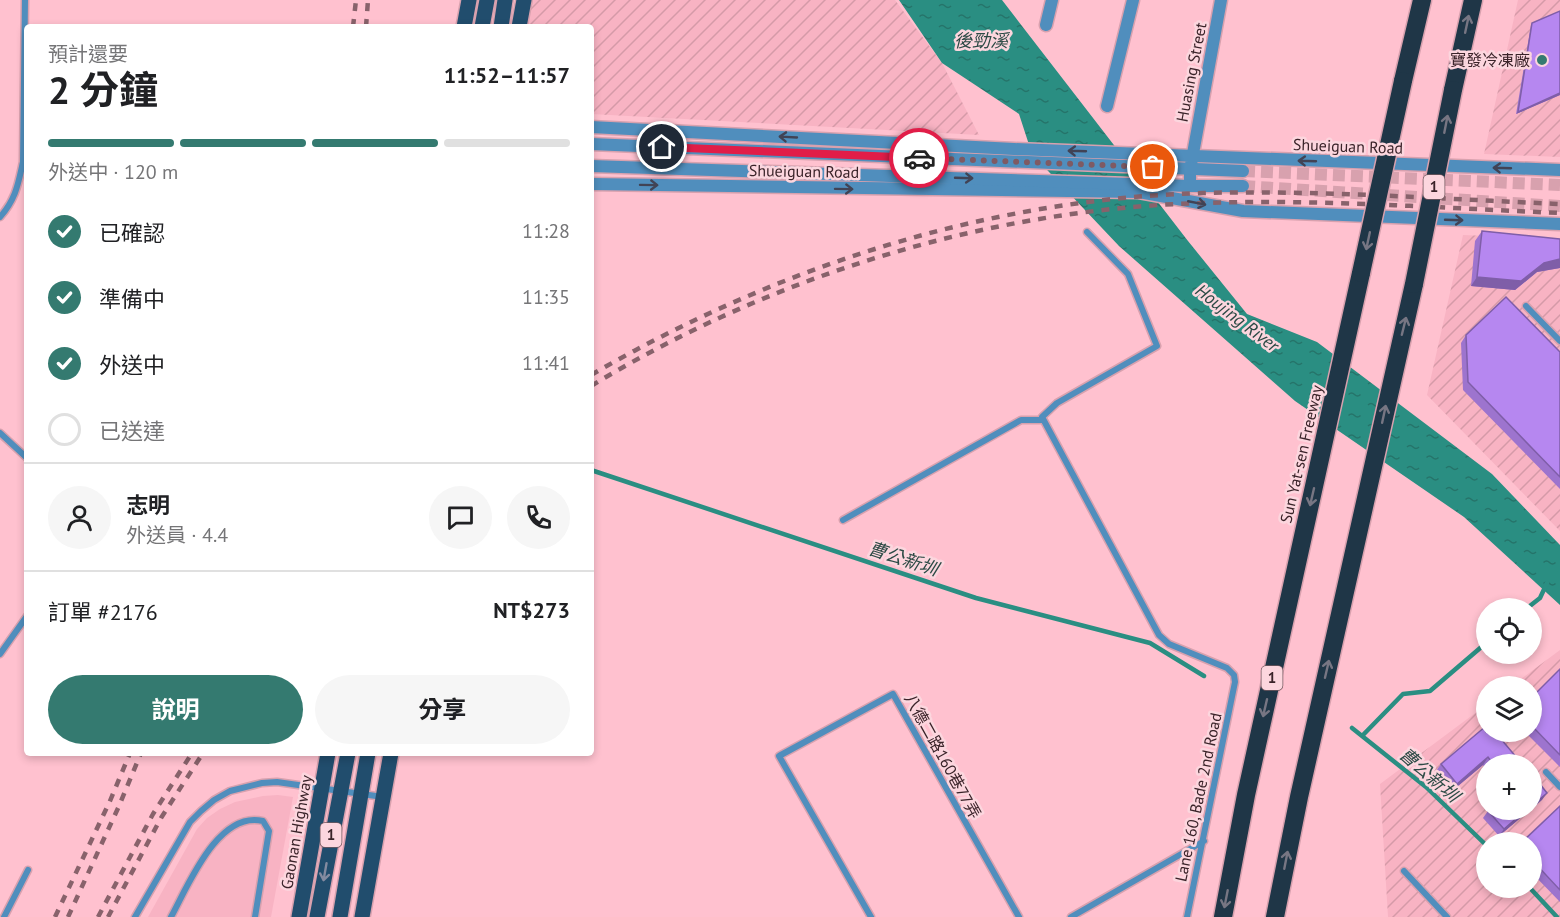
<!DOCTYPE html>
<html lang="zh-TW">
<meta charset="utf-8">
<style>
body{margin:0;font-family:"PT Sans","Noto Sans TC",sans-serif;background:#f6f6f6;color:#202124;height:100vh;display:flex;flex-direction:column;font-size:22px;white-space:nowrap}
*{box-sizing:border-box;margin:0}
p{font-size:20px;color:#757577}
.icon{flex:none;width:33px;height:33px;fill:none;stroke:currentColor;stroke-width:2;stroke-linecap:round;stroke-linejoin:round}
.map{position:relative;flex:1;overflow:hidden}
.panel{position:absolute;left:24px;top:24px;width:570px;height:732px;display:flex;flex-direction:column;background:#fff;border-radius:6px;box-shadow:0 3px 9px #0003}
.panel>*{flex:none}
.buttons{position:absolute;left:1476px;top:598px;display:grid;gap:12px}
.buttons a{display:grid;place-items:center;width:66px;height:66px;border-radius:50%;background:#fff;box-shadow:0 3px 9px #0003;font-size:30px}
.pin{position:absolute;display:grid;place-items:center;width:51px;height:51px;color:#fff;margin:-26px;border:3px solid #fff;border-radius:50%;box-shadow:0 2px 6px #0007}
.courier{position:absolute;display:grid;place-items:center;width:60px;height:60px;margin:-30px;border:4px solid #e11d48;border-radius:50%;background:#fff;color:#222;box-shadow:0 2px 8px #0007}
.summary em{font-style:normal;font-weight:700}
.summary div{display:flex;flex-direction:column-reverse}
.summary{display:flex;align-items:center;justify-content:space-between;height:102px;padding:0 24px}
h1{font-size:39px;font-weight:700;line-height:45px}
.bar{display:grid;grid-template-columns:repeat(4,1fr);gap:9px 6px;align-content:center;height:72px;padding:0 24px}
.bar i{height:8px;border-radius:4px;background:#e0e0e0}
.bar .on{background:#347a70}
.bar p{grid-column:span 4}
.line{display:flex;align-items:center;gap:15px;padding:0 24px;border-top:2px solid #e0e0e0}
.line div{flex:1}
.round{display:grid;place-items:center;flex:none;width:63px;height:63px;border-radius:32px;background:#f6f6f6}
ol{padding:0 24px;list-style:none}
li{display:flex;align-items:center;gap:18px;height:66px}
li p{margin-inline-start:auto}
li .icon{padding:6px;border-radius:50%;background:#347a70;color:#fff;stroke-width:4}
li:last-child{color:#757577}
li i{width:33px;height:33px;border:3px solid #e0e0e0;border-radius:50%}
.primary-button{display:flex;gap:12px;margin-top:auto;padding:12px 24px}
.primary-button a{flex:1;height:69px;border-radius:36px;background:#347a70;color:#fff;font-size:24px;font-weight:700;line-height:69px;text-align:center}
.primary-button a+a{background:#f6f6f6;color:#202124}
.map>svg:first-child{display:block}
.built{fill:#f8b3c3}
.industrial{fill:url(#industrial-furrows);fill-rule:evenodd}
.water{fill:url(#water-ripples)}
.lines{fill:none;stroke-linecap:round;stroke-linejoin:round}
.stream{stroke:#2a8e82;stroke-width:4.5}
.tertiary-tunnel{stroke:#d8a1ae;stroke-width:12;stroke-dasharray:12 6;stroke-linecap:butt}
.service-casing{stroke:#d8a1ae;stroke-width:9}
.minor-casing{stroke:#d8a1ae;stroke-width:15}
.tertiary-casing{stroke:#d8a1ae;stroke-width:15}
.primary-casing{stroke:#d8a1ae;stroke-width:18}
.motorway-casing{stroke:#d8a1ae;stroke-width:21}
.service{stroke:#508ebd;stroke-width:6}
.minor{stroke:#508ebd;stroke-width:12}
.tertiary{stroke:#508ebd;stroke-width:12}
.primary{stroke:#214d6d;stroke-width:15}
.motorway{stroke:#1f3647;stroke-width:18}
.rail{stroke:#88626b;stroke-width:4.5;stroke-dasharray:8 8;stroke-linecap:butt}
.motorway-bridge-casing{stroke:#d8a1ae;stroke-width:21;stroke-linecap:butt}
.motorway-bridge{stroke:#1f3647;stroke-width:18}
.wall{fill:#9d74ce}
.shaded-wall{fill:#7f5ea8}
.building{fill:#b687f0;stroke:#7f5ea8;stroke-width:1.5}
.oneway{stroke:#777683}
.oneway2{stroke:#414355}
.oneway3{stroke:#848ba0}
.done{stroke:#7f5a63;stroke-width:6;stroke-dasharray:0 10.8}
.route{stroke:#e11d48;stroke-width:8}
.poi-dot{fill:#347a70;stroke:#fcd6de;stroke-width:2}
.labels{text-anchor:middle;stroke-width:5;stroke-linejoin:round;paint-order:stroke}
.shield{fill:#fcd6de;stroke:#74595f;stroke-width:1.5}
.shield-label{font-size:15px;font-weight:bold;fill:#3a2329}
.poi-label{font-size:16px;fill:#3a2329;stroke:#fcd6de;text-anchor:end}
.street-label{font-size:16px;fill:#3a2329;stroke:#fcd6de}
.water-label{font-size:18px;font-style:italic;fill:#2c4a45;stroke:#fcd6de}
</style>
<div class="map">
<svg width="1560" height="917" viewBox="0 0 1560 917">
<defs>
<pattern id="industrial-furrows" width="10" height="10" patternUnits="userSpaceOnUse" patternTransform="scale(1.5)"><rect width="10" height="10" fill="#f8b3c3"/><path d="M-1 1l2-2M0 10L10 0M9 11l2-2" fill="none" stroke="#d59aa8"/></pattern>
<pattern id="water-ripples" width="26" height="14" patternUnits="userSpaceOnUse" patternTransform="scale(1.5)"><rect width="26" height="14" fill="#2a8e82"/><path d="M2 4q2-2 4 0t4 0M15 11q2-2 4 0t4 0" fill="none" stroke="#25746a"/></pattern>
</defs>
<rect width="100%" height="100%" fill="#ffc1cf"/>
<path class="built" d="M278,795L293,797L271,917H148L197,829L207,818L220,809L235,802L263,796Z"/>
<path class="industrial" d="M532,0H895L942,63L979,135L591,114V27H527Z
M1518,0H1560V157L1484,154Z
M1463,235L1560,239V531L1427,395Z
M1560,650V917H1388L1380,784L1486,705V732H1532V687H1510ZM1486,765H1532V810H1486ZM1486,843H1532V888H1486Z"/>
<path class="water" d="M899,0H1002L1188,241L1247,314L1317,342L1492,474L1560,545V605L1464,517L1295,401L1119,246L1032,154L1019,114L942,63Z"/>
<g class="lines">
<path class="stream" d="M591,470L976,598L1150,643L1204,676
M1526,609L1540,598L1547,583
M1352,728L1426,787L1486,845
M1362,736L1403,694L1430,691L1486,643
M1530,888L1557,917"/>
<path class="tertiary-tunnel" d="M1243,171L1560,185
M1243,186L1560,206"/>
<g class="service-casing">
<path id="service" d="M0,217C16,199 18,184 23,162L25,0
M1087,232L1128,274L1157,346L1057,403L1042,417L1159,635L1169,644L1227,668L1234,675L1235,682L1187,917
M1526,306L1560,341
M0,433L27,458
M843,520L1021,420H1043
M0,654L27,616
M1546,772L1560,787
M1404,871L1447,917
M4,917L28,870
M135,917L190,822L201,811L214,800L230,791L262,783L277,782L383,797
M171,917C188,886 218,810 263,821L269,831L255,917
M871,917L779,756L893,694L1019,917
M1071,917L1204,841"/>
</g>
<g class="minor-casing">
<path id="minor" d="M1046,25L1052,0
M1107,106L1133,0
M591,127L1014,149L1560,170
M591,184L1139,192L1243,211L1560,224
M1190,186V170L1221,0"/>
</g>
<g class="tertiary-casing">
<path id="tertiary" d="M591,144L1243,171
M591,166L1190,186H1243"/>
</g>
<g class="primary-casing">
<path id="primary" d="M464,27L469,0
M482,27L487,0
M501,27L505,0
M519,27L524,0
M299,917L328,753
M317,917L348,753
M340,917L368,753
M362,917L391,753"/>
</g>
<g class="motorway-casing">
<path id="motorway" d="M1403,81L1422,0
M1453,90L1473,0
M1223,917L1246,795L1361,273
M1275,917L1299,797L1414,284"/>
</g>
<use href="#service" class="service"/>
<use href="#minor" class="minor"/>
<use href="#tertiary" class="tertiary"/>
<use href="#primary" class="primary"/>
<use href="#motorway" class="motorway"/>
<path class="rail" d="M353,27L356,0
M366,27L368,0
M591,375C777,267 986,199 1203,193C1322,190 1441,199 1560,204
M591,386C774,275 988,209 1202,203C1321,199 1441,208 1560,213
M55,917L110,801L130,753
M68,917L119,806L141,753
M98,917L153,814L192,753
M108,917L161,818L203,753"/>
<g class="motorway-bridge-casing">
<path id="motorway-bridge" d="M1361,273L1403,81
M1414,284L1453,90"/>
</g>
<use href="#motorway-bridge" class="motorway-bridge"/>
</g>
<path class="wall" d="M1560,11V95L1516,114L1531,25L1532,23Z
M1482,231L1560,239V268L1537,272L1515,290L1471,286L1475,241Z
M1466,335L1560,352V489L1463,390L1461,343Z
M1560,669V767L1525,732H1532V697Z
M1486,726L1523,765H1486V769L1483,765L1452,791L1436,771L1441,764Z
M1560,806V902L1532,873V843Z
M1530,810L1499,836L1483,818L1488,811Z"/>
<path class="shaded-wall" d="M1560,93V95L1516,114L1518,112Z
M1560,259V268L1537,272L1515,290L1471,286L1477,277Z
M1488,757L1483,765L1452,791L1457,784Z
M1547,793L1542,800L1532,809V806Z
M1526,810H1530L1499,836L1504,829Z"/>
<path class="building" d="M1560,11V93L1518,112L1532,23Z
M1482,231L1560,239V259L1544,263L1521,281L1477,277Z
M1506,297L1560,352V477L1468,382L1466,335Z
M1560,669V755L1532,726V697Z
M1486,726V732H1495L1523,765H1494L1488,757L1457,784L1441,764Z
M1532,774L1547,793L1532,806Z
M1560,806V890L1532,860V843H1521Z
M1490,810H1526L1504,829L1488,811Z"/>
<defs><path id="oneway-shaft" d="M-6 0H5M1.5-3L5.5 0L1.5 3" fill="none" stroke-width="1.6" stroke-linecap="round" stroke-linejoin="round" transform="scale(1.5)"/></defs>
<g class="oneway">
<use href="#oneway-shaft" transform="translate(1467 24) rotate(-78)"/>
<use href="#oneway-shaft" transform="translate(1446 124) rotate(-79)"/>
<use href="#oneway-shaft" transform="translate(1368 241) rotate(102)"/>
<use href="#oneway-shaft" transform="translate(1404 326) rotate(-76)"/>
<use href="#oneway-shaft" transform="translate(1384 414) rotate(-78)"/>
<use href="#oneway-shaft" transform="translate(1312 497) rotate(103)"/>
<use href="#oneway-shaft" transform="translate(1327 669) rotate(-77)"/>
<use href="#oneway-shaft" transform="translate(1265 708) rotate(103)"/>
<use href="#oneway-shaft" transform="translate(1286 860) rotate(-79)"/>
<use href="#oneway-shaft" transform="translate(1226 899) rotate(101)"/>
</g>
<g class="oneway2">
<use href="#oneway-shaft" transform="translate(788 137) rotate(-177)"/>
<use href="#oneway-shaft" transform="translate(1077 151) rotate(-178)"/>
<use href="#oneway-shaft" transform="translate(1307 161) rotate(-178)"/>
<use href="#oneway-shaft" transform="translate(1502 168) rotate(-178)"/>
<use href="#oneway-shaft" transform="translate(964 178) rotate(2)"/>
<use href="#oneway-shaft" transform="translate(649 185) rotate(1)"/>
<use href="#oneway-shaft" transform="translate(844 189) rotate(1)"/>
<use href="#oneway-shaft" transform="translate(1197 203) rotate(11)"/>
<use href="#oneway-shaft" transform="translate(1454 220) rotate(2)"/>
</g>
<use class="oneway3" href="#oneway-shaft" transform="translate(325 872) rotate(100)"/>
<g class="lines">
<path class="done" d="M919,158L1153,167"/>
<path class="route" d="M662,147L919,158"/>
</g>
<circle class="poi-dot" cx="1542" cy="60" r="6"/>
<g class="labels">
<g class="shield">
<rect x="1423.5" y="175" width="21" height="24" rx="4.5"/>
<rect x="1261.5" y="666" width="21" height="24" rx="4.5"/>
<rect x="320.5" y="823" width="21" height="24" rx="4.5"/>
</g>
<g class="shield-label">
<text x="1434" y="192">1</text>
<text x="1272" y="683">1</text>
<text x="331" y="840">1</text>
</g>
<g class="poi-label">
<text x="1530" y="66">寶發冷凍廠</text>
</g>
<g class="street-label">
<text transform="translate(1191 72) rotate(-79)" y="6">Huasing Street</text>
<text transform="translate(1348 146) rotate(2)" y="6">Shueiguan Road</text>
<text transform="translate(804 171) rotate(1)" y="6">Shueiguan Road</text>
<text transform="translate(1301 454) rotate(-77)" y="6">Sun Yat-sen Freeway</text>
<text transform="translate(943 756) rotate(61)" y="6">八德二路160巷77弄</text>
<text transform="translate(1198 797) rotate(-78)" y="6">Lane 160, Bade 2nd Road</text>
<text transform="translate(296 832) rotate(-80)" y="6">Gaonan Highway</text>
</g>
<g class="water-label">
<text x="981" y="47">後勁溪</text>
<text transform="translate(1237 318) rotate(37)" y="6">Houjing River</text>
<text transform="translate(903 559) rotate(18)" y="6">曹公新圳</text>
<text transform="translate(1429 775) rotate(41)" y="6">曹公新圳</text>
</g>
</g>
</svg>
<div class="buttons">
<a><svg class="icon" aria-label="locate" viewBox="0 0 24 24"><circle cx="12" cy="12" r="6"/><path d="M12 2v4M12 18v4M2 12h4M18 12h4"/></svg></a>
<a><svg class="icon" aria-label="layers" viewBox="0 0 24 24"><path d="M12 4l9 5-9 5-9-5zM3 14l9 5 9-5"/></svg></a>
<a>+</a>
<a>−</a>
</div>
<div class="pin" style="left:1153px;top:167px;background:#ea580c"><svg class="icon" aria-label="bag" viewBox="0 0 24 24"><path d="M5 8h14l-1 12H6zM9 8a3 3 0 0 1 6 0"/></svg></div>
<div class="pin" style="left:662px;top:147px;background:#1f2937"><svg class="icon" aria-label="home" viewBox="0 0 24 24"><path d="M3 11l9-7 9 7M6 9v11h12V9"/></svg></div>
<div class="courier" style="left:919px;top:158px"><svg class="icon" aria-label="car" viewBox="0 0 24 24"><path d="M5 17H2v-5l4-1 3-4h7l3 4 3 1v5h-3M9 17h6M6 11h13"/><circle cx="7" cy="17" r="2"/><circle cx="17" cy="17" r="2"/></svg></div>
<section class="panel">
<div class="summary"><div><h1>2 分鐘</h1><p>預計還要</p></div><em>11:52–11:57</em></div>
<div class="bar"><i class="on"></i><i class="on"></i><i class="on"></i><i></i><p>外送中 · 120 m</p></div>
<ol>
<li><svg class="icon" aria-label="check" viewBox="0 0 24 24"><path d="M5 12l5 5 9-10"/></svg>已確認<p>11:28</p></li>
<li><svg class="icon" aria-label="check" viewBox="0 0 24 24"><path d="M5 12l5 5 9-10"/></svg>準備中<p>11:35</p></li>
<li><svg class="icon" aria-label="check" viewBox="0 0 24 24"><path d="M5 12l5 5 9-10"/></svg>外送中<p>11:41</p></li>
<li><i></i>已送達</li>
</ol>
<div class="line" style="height:108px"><a class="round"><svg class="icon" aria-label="person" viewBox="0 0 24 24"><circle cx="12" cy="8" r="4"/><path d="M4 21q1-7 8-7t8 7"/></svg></a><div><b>志明</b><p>外送員 · 4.4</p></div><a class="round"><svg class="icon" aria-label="chat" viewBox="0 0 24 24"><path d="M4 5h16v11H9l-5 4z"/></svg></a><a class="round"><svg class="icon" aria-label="phone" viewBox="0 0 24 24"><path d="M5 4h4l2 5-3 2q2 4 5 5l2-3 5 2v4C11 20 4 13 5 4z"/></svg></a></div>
<div class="line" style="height:78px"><div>訂單 #2176</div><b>NT$273</b></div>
<div class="primary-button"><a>說明</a><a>分享</a></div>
</section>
</div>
